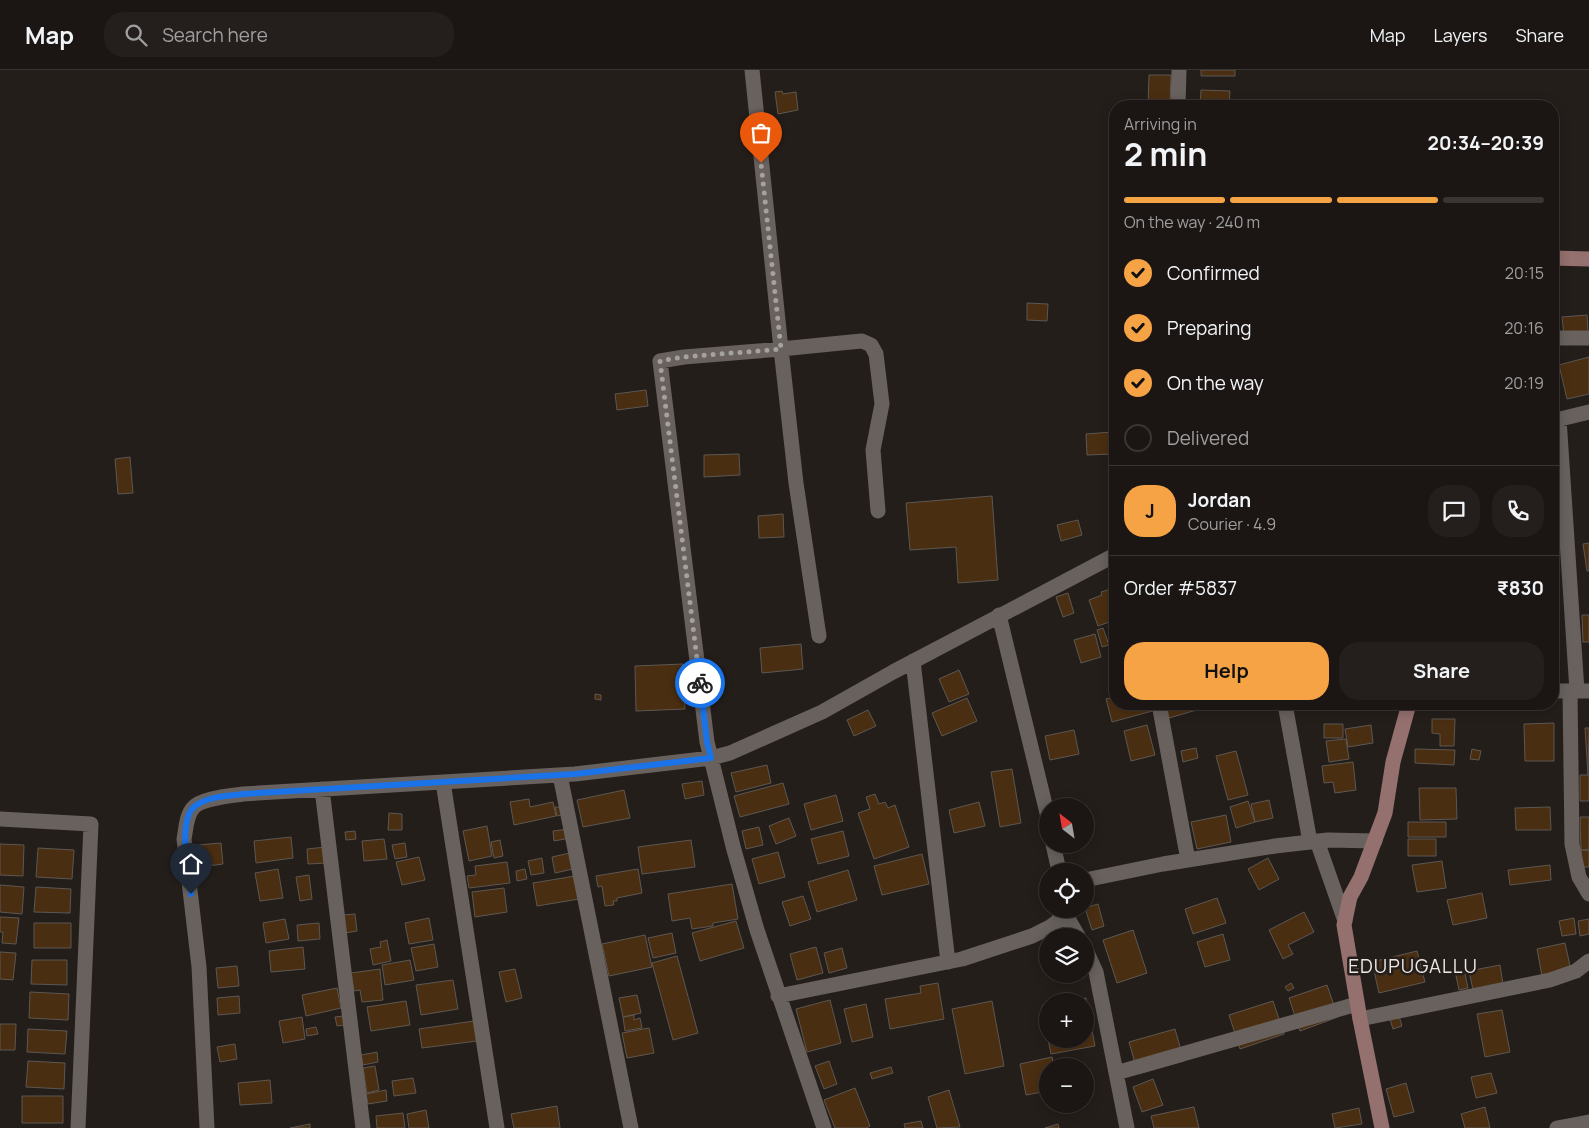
<!DOCTYPE html>
<meta charset="utf-8">
<style>
body{margin:0;font-family:Manrope,sans-serif;background:#241f1d;color:#f1f3f6;height:100vh;display:flex;flex-direction:column;font-size:19px;white-space:nowrap}
*{box-sizing:border-box;margin:0}
p{font-size:16px;color:#a09fa0}
.icon{flex:none;width:28px;height:28px;fill:none;stroke:currentColor;stroke-width:2;stroke-linecap:round;stroke-linejoin:round}
.map{position:relative;flex:1;overflow:hidden}
.side{position:absolute;left:1109px;top:30px;width:450px;height:610px;display:flex;flex-direction:column;background:#1b1614;border-radius:20px;box-shadow:0 2px 12px #0003,0 0 0 1px #393534}
.side>*{flex:none}
.needle{width:32px;rotate:329deg}
.tools{position:absolute;left:1039px;top:728px;display:grid;gap:10px}
.tools a{display:grid;place-items:center;width:55px;height:55px;border-radius:50%;background:#1b1614;box-shadow:0 2px 12px #0003,0 0 0 1px #393534;font-size:25px}
.pin{position:absolute;display:grid;place-items:center;width:42px;height:42px;color:#fff;margin:-51px -21px;border-radius:50% 50% 50% 0;rotate:-45deg;box-shadow:0 0 5px #0007}
.pin .icon{rotate:45deg}
.courier{position:absolute;display:grid;place-items:center;width:50px;height:50px;margin:-25px;border:4px solid #1a73e8;border-radius:50%;background:#fff;color:#222;box-shadow:0 1px 6px #0007}
.overview em{font-style:normal;font-weight:700}
.overview div{display:flex;flex-direction:column-reverse}
.overview{display:flex;align-items:center;justify-content:space-between;height:85px;padding:0 15px}
h1{font-size:32px;font-weight:700;line-height:38px}
.bar{display:grid;grid-template-columns:repeat(4,1fr);gap:8px 5px;align-content:center;height:60px;padding:0 15px}
.bar i{height:6px;border-radius:4px;background:#393534}
.bar .active{background:#f5a345}
.bar p{grid-column:span 4}
.line{display:flex;align-items:center;gap:12px;padding:0 15px;border-top:1px solid #393534}
.line div{flex:1}
.round{display:grid;place-items:center;flex:none;width:52px;height:52px;border-radius:20px;background:#241f1d}
ol{padding:0 15px;list-style:none}
li{display:flex;align-items:center;gap:15px;height:55px}
li p{margin-inline-start:auto}
li .icon{padding:5px;border-radius:50%;background:#f5a345;color:#111;stroke-width:4}
li:last-child{color:#a09fa0}
li i{width:28px;height:28px;border:2px solid #393534;border-radius:50%}
.action{display:flex;gap:10px;margin-top:auto;padding:10px 15px}
.action a{flex:1;height:58px;border-radius:20px;background:#f5a345;color:#111;font-size:20px;font-weight:700;line-height:58px;text-align:center}
.action a+a{background:#241f1d;color:#f1f3f6}
header{display:flex;align-items:center;gap:30px;box-sizing:border-box;height:70px;padding:0 25px;background:#1b1614;border-bottom:1px solid #393534}
header strong{font-size:24px}
nav{display:flex;gap:28px;margin-inline-start:auto;font-size:18px}
.search{width:350px;height:45px;background:#241f1d;display:flex;align-items:center;gap:12px;box-sizing:border-box;padding:0 18px;border-radius:20px;color:#a09fa0;font-size:19px}
.map>svg:first-child{display:block}
.building{fill:#4a2e11;stroke:#5d5752}
.lines{fill:none;stroke-linecap:round;stroke-linejoin:round}
.street{stroke:#68615d;stroke-width:15}
.secondary{stroke:#94706e;stroke-width:15}
.done{stroke:#a5a19e;stroke-width:5;stroke-dasharray:0 9}
.route{stroke:#1a73e8;stroke-width:6}
.labels{text-anchor:middle;stroke-width:5;stroke-linejoin:round;paint-order:stroke}
.quarter-label{font-size:19px;letter-spacing:1px;fill:#ebe7e5;stroke:#241e1a}
</style>
<header>
<strong>Map</strong>
<div class="search"><svg class="icon" aria-label="search" viewBox="0 0 24 24"><circle cx="10" cy="10" r="6"/><path d="M15 15l6 6"/></svg>Search here</div>
<nav><a>Map</a><a>Layers</a><a>Share</a></nav>
</header>
<div class="map">
<svg width="1589" height="1058" viewBox="0 0 1589 1058">
<rect width="100%" height="100%" fill="#241e1a"/>
<path class="building" d="M1201,0H1235V6H1201Z
M1149,5H1171L1170,36H1148Z
M1201,20L1230,21L1229,36H1200Z
M782,21L783,24L796,22L798,40L778,44L775,22Z
M1027,233L1048,234L1047,251L1027,250Z
M1587,245L1588,262L1564,265L1562,247Z
M1589,287V324L1567,329L1559,295Z
M646,320L648,336L617,340L615,324Z
M1112,362L1113,384L1087,385L1086,364Z
M739,384L740,405L704,407V385Z
M130,387L133,423L118,424L115,389Z
M992,426L998,510L958,513L956,477L910,480L906,433Z
M783,444L784,467L759,468L758,446Z
M1078,450L1082,465L1061,471L1057,455Z
M1589,473V501H1587L1583,474Z
M1552,510H1555L1556,523H1552Z
M1111,519L1115,531V550L1098,556L1089,530L1102,525L1101,522Z
M1068,523L1074,543L1063,547L1056,527Z
M1556,529V542H1552V530Z
M1582,545H1589V572H1583Z
M1103,558L1109,575L1102,577L1097,560Z
M1095,564L1101,587L1081,593L1074,570Z
M1115,568V585L1109,569Z
M801,574L803,599L762,603L760,578Z
M683,594L685,639L636,641L635,596Z
M959,600L969,624L949,632L939,609Z
M595,624L601,625V630L595,629Z
M1115,627V634H1154L1156,640L1112,652L1106,629Z
M967,628L977,651L942,666L932,643Z
M1165,634H1213L1214,635L1169,648Z
M868,640L876,656L854,666L847,650Z
M1432,649H1455L1454,676H1440V664L1432,663Z
M1554,653V691H1525L1524,654Z
M1324,654H1343V668H1324Z
M1147,655L1155,685L1131,691L1124,661Z
M1371,655L1373,673L1348,677L1345,659Z
M1585,658H1589L1588,705Z
M1074,660L1079,684L1050,690L1045,666Z
M1346,669L1349,689L1329,692L1326,671Z
M1196,678L1198,688L1183,692L1181,681Z
M1415,679L1455,680L1454,695L1415,693Z
M1472,679L1481,681L1479,690L1470,689Z
M1236,681L1248,725L1228,730L1216,686Z
M1353,692L1356,720L1335,723L1333,712L1324,713L1322,696Z
M767,695L771,713L736,722L731,703Z
M1012,699L1021,753L1000,757L991,702Z
M1580,705H1589V731H1580Z
M702,711L704,725L685,729L682,714Z
M783,713L789,734L740,747L734,726Z
M1419,718H1456L1457,749L1420,750Z
M624,720L630,748L583,757L577,730Z
M875,724L879,734L885,732L888,738L895,735L909,777L874,789L858,743L870,739L866,727Z
M836,725L843,751L811,760L804,734Z
M529,729L530,737L553,732L556,746L514,755L510,732Z
M1269,730L1273,748L1255,752L1251,734Z
M1248,731L1255,752L1236,758L1230,737Z
M979,732L985,756L954,763L949,740Z
M555,737H560L562,745L557,746Z
M1550,737L1551,760H1516L1515,738Z
M389,743L402,744V760H388Z
M1226,745L1231,772L1197,779L1191,752Z
M1580,747H1589V780H1581Z
M789,748L796,766L776,774L769,756Z
M1408,752H1446V767H1408Z
M487,756L492,786L469,791L463,761Z
M759,757L763,775L746,779L742,761Z
M568,759L570,768L554,771L553,761Z
M355,761L356,769L346,770L345,762Z
M843,761L849,786L818,794L811,769Z
M291,767L293,788L256,793L254,771Z
M384,769L387,789L364,791L362,771Z
M1408,769H1436V786H1408Z
M500,770L503,786L494,788L491,772Z
M691,770L695,797L642,804L638,777Z
M221,773L223,794L200,797L198,775Z
M405,773L407,787L395,789L392,775Z
M0,774L24,775L23,806L0,805Z
M326,777L327,793L308,794L307,779Z
M38,778L74,780L72,809L36,807Z
M1581,780H1589V797H1581Z
M778,782L785,807L759,814L752,789Z
M570,783L573,799L555,803L552,787Z
M922,784L929,814L882,825L874,796Z
M419,787L425,810L402,815L396,792Z
M542,788L544,803L531,805L528,791Z
M1268,788L1279,809L1259,820L1248,799Z
M1442,791L1446,818L1417,822L1412,795Z
M507,792L510,813L469,818L467,806L476,805L475,796Z
M1550,795L1551,810L1510,815L1508,800Z
M278,799L283,828L260,831L255,803Z
M525,799L527,809L517,811L516,801Z
M638,799L642,823L617,828V831H613L614,835L605,836L602,816L598,817L596,806Z
M848,800L857,830L817,842L808,812Z
M309,805L312,829L300,831L296,807Z
M575,806L579,829L537,836L533,813Z
M732,814L738,849L713,853V856L692,859L690,848L672,851L668,824Z
M0,815L24,817L22,844L0,842Z
M36,817L71,819L70,843L34,842Z
M504,818L507,842L475,847L472,822Z
M1482,823L1487,848L1453,855L1447,830Z
M803,826L811,849L790,856L782,832Z
M1217,828L1226,853L1193,864L1185,839Z
M1098,834L1104,856L1092,860L1085,838Z
M1304,842L1314,862L1288,875L1293,884L1283,889L1269,860Z
M355,844L357,861L345,863L343,845Z
M0,847L19,848L16,874L2,873L3,862H0Z
M429,848L433,870L409,874L405,853Z
M1574,848L1576,864L1562,866L1559,851Z
M285,849L289,869L266,873L263,853Z
M1589,849V864L1580,866L1578,851Z
M736,851L744,878L700,891L692,863Z
M34,853H71V878H34Z
M319,853L320,869L298,871L297,855Z
M1133,860L1147,903L1117,913L1103,870Z
M672,863L676,883L653,888L648,868Z
M1223,864L1230,890L1205,897L1197,872Z
M645,865L652,897L609,906L602,874Z
M387,870L391,891L373,895L370,879L381,877L380,872Z
M1565,873L1571,900L1542,906L1537,879Z
M434,874L438,897L416,901L411,878Z
M303,877L305,899L271,902L269,881Z
M816,877L823,903L797,910L790,884Z
M842,878L847,898L829,903L824,883Z
M1417,881L1425,912L1379,923L1372,892Z
M0,882L16,883L13,910L0,909Z
M677,886L698,963L673,970L652,893Z
M32,890H67V915L31,914Z
M410,890L414,910L385,915L382,895Z
M1500,895L1503,914L1473,920L1469,901Z
M237,896L239,916L218,918L216,898Z
M380,899L383,930L362,932L360,920L354,921L351,903Z
M515,899L522,928L506,932L499,902Z
M1464,899L1468,918L1459,920L1455,901Z
M453,910L458,939L421,945L416,915Z
M938,913L944,949L890,959L885,929L921,923L920,916Z
M1291,913L1294,918L1288,921L1285,917Z
M1327,915L1338,947L1300,961L1289,928Z
M337,918L341,938L306,946L302,925Z
M30,922L69,924L68,950L29,948Z
M637,925L641,943L623,947L619,928Z
M239,926L240,943L218,945L217,928Z
M1086,928L1095,976L1051,984L1048,969H1085V931H1067Z
M830,930L841,973L807,982L796,939Z
M406,931L410,955L371,961L367,937Z
M992,931L1004,996L965,1004L952,939Z
M1273,931L1284,964L1240,979L1229,945Z
M866,934L873,967L852,972L844,939Z
M1048,935V967L1042,936Z
M1502,940L1510,982L1485,987L1477,944Z
M1398,943L1402,956L1393,959L1389,946Z
M634,945V950L640,948L642,958L625,961L623,947Z
M343,946L344,955L337,956L335,947Z
M302,947L305,969L283,973L279,951Z
M474,951L477,971L422,978L419,959Z
M0,954H16L15,980H0Z
M316,957L318,964L307,966L306,959Z
M649,958L654,983L627,988L622,963Z
M28,959L67,961L65,984L27,982Z
M1175,959L1184,991L1138,1004L1129,972Z
M235,974L237,989L220,992L217,977Z
M377,982L378,992L363,995L361,985Z
M1052,987L1054,996H1048V1021L1026,1025L1020,994Z
M28,991L65,993L64,1019L26,1017Z
M829,991L837,1014L824,1019L815,996Z
M375,996L379,1020L367,1023L363,998Z
M891,997L893,1003L872,1009L870,1003Z
M1491,1003L1497,1023L1476,1028L1471,1007Z
M413,1008L416,1023L394,1026L392,1011Z
M1153,1009L1163,1035L1142,1042L1133,1017Z
M270,1010L272,1033L240,1035L238,1013Z
M1406,1013L1414,1042L1394,1047L1386,1019Z
M855,1018L870,1056L866,1058H835L824,1030Z
M386,1020L387,1031L368,1034L366,1024Z
M949,1020L960,1057L937,1058L928,1027Z
M22,1026H63V1053H22Z
M557,1036L560,1058H514L511,1044Z
M1194,1037L1199,1058H1154L1151,1046Z
M1485,1037L1490,1058H1465L1461,1044Z
M1359,1038L1362,1054L1335,1058L1332,1044Z
M426,1040L429,1058H409L407,1044Z
M403,1043L405,1058H377L376,1046Z
M921,1051L923,1058H905L904,1054Z
M310,1054V1058H290Z
M1058,1054L1059,1058H1045Z"/>
<g class="lines">
<path class="street" d="M752,0L781,279L851,272L862,271L871,275L876,284L882,334L873,380L878,441
M1178,36L1179,0
M1552,268H1589
M1559,349L1577,621
M1552,351L1589,342
M999,545L1048,747
M819,566L796,413L781,279L684,287L660,291L707,672L734,780L757,860L824,1058
M913,591L948,892
M1552,621H1589
M1570,621L1572,774L1579,807L1589,824
M1159,634L1188,790
M1285,634L1310,772
M560,705L631,1058
M443,712L497,1058
M322,719L363,1058
M0,749L91,754L78,1058
M1317,771L1345,851
M1053,774L1059,801
M1085,810L1163,794L1275,776L1328,770L1375,771
M1063,840L1078,866
M1085,878L1096,902L1127,1058
M778,926L962,889L1032,866L1050,857L1058,851L1063,839
M1360,949L1550,910L1576,901L1589,891
M1116,1003L1357,934
M207,1058L199,897L184,769C186,760 186,746 193,738C201,728 230,726 243,724L575,704L711,688L730,683L822,642L893,602L1115,485
M1557,1058L1589,1052"/>
<path class="secondary" d="M1552,188L1589,189
M1382,1058L1360,949L1344,855L1350,827L1361,807L1385,743L1393,692L1409,634"/>
</g>
<g class="lines">
<path class="done" d="M700,613L660,291L684,287L781,279L761,93"/>
<path class="route" d="M191,824C188,804 178,751 194,737C207,726 227,726 243,724L575,704L711,688L707,672L700,613"/>
</g>
<g class="labels">
<g class="quarter-label">
<text x="1413" y="903">EDUPUGALLU</text>
</g>
</g>
</svg>
<div class="tools">
<a><svg class="needle" viewBox="-14 -14 28 28"><path d="M0-13l5 13h-10z" fill="#e53935"/><path d="M0 13l5-13h-10z" fill="#a09fa0"/></svg></a>
<a><svg class="icon" aria-label="locate" viewBox="0 0 24 24"><circle cx="12" cy="12" r="6"/><path d="M12 2v4M12 18v4M2 12h4M18 12h4"/></svg></a>
<a><svg class="icon" aria-label="layers" viewBox="0 0 24 24"><path d="M12 4l9 5-9 5-9-5zM3 14l9 5 9-5"/></svg></a>
<a>+</a>
<a>−</a>
</div>
<div class="pin" style="left:761px;top:93px;background:#ea580c"><svg class="icon" aria-label="bag" viewBox="0 0 24 24"><path d="M5 8h14l-1 12H6zM9 8a3 3 0 0 1 6 0"/></svg></div>
<div class="pin" style="left:191px;top:824px;background:#1f2937"><svg class="icon" aria-label="home" viewBox="0 0 24 24"><path d="M3 11l9-7 9 7M6 9v11h12V9"/></svg></div>
<div class="courier" style="left:700px;top:613px"><svg class="icon" aria-label="bike" viewBox="0 0 24 24"><circle cx="6" cy="16" r="4"/><circle cx="18" cy="16" r="4"/><path d="M6 16l4-8h5l3 8M10 8l3 8H6M13 5h3"/></svg></div>
<section class="side">
<div class="overview"><div><h1>2 min</h1><p>Arriving in</p></div><em>20:34–20:39</em></div>
<div class="bar"><i class="active"></i><i class="active"></i><i class="active"></i><i></i><p>On the way · 240 m</p></div>
<ol>
<li><svg class="icon" aria-label="check" viewBox="0 0 24 24"><path d="M5 12l5 5 9-10"/></svg>Confirmed<p>20:15</p></li>
<li><svg class="icon" aria-label="check" viewBox="0 0 24 24"><path d="M5 12l5 5 9-10"/></svg>Preparing<p>20:16</p></li>
<li><svg class="icon" aria-label="check" viewBox="0 0 24 24"><path d="M5 12l5 5 9-10"/></svg>On the way<p>20:19</p></li>
<li><i></i>Delivered</li>
</ol>
<div class="line" style="height:90px"><b class="round" style="background:#f5a345;color:#111">J</b><div><b>Jordan</b><p>Courier · 4.9</p></div><a class="round"><svg class="icon" aria-label="chat" viewBox="0 0 24 24"><path d="M4 5h16v11H9l-5 4z"/></svg></a><a class="round"><svg class="icon" aria-label="phone" viewBox="0 0 24 24"><path d="M5 4h4l2 5-3 2q2 4 5 5l2-3 5 2v4C11 20 4 13 5 4z"/></svg></a></div>
<div class="line" style="height:65px"><div>Order #5837</div><b>₹830</b></div>
<div class="action"><a>Help</a><a>Share</a></div>
</section>
</div>
